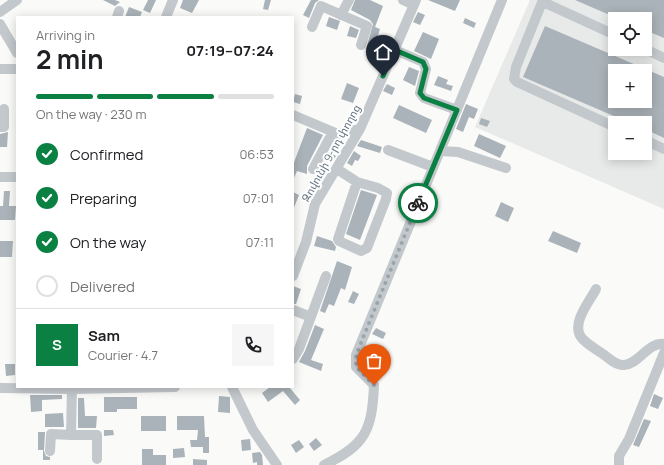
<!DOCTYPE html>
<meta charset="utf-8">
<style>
body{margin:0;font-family:Manrope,"Noto Sans Armenian",sans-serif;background:#f6f6f6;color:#202124;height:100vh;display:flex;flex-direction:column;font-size:15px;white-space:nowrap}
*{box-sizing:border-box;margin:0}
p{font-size:13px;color:#757577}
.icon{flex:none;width:22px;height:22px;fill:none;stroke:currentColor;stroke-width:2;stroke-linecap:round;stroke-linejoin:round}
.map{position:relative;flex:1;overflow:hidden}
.panel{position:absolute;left:16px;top:16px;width:278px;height:372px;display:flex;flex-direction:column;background:#fff;border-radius:0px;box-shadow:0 2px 10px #0003}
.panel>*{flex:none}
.buttons{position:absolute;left:608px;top:12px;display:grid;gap:8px}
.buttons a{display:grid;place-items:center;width:44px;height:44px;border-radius:0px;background:#fff;box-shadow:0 2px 10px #0003;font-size:20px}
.pin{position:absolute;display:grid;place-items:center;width:34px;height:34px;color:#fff;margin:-41px -17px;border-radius:50% 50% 50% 0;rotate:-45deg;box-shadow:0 0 4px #0007}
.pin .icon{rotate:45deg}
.courier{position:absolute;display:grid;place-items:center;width:40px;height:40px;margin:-20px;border:3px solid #0b8043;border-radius:50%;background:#fff;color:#222;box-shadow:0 1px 5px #0007}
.summary em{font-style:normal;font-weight:700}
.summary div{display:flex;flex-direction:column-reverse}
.summary{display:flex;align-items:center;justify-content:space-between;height:68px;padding:0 20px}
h1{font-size:26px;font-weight:700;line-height:30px}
.bar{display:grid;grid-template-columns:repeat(4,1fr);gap:6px 4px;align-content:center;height:48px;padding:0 20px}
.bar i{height:5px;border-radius:3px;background:#e0e0e0}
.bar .current{background:#0b8043}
.bar p{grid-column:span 4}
.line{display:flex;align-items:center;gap:10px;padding:0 20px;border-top:1px solid #e0e0e0}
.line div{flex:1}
.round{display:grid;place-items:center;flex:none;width:42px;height:42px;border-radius:0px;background:#f6f6f6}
ol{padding:0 20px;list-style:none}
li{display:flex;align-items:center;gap:12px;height:44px}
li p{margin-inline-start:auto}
li .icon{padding:4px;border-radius:50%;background:#0b8043;color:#fff;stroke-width:4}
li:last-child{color:#757577}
li i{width:22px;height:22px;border:2px solid #e0e0e0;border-radius:50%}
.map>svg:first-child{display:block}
.built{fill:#e8e9e9;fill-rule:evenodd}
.building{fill:#aab3b9;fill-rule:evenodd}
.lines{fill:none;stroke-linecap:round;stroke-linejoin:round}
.minor{stroke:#c3c8cc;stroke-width:10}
.done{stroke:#99a4ac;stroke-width:4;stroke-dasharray:0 7.2}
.route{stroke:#0b8043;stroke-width:5}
.labels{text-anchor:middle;stroke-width:4;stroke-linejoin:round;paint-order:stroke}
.street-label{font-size:11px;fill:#657683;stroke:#fff}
</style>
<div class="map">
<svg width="664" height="465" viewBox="0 0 664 465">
<rect width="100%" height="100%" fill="#fafaf8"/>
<path class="built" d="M530,0H664V209L475,127ZM615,19H645V49H615ZM615,71H645V101H615ZM615,123H645V153H615Z"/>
<path class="building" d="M103,0H115L120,2L115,6Z
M148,0H156L150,13L143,10Z
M183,0H199L192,13L180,8Z
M265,0H271L268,10L263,9Z
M311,0H319L315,3L309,18L303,15Z
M355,0H370L383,6L375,27L380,29L373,51L366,49L373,24L370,20L351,10Z
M428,0H460L455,11Z
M575,0H664V38L645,30V19H619Z
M129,7L142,12L140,17H125Z
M418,12L425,15L420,25L413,22Z
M329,17L340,21L337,30L326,26Z
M465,18L476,23L474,28L463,23Z
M350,26L359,30L356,38L347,36Z
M545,26L664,77V138L645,129V123H630L523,77ZM615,71H645V101H615Z
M423,32L439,39L431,59L414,51Z
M409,67L419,71L415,86L403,80Z
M438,76L448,80L446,84L453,86L451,91L434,85Z
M347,83L359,88L353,103L341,99Z
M387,84L395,88L392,95L383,91Z
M295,94L302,96L300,104L293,102Z
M466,104L478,109L474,119L469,117L463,132L456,129Z
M399,105L432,120L426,133L393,118Z
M481,118L490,121L487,127L479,124Z
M307,128L323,135L307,166V174L297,171L293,180V165Z
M8,132L7,147H0V134Z
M479,134L506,146L500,158L474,146Z
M361,140L382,147L380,153L357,146Z
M354,151L361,156L358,161L355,160L352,166L347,163Z
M329,152L336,156L332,162L326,158Z
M361,190L377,195L360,240L346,234Z
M4,191H10L9,206H16L15,220H0V206H3Z
M293,192L299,195L293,210Z
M501,202L514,208L508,222L495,216Z
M553,231L581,243L577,253L548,241Z
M317,236L332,241L336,247L335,251L314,246Z
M0,241H13L12,257H0Z
M337,261L352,267L345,290L341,288L334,306L329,304L325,313L320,311Z
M293,286L301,289L296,304H293Z
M353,291L359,294L354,304L348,302Z
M315,325L324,329L311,360L323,364L321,371L299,362L305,351Z
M376,328L386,333L383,339L372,334Z
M372,353L384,359L378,369L367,363Z
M5,364H15V375L6,376Z
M270,387H289L300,400L295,405L283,391L268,402L262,393Z
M654,394L663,398L658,409L650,406Z
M30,395H62V399L42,400V411L31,412Z
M219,396L230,397V413L218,412Z
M104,397H137V409H117V412H104Z
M78,398H84L85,416H97L96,428H78Z
M63,413L64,427H45V414Z
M141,416H166V431H141Z
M177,416H204L205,437H209V453H203V447H191L190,440H197L198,430H177Z
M644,419L651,421L639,447L633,445Z
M104,430H113L114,435L104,436Z
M38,432H45L44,451L46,456L50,457V460H43V450H38Z
M316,438L322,445L314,451L309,444Z
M250,439L251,450L242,451L241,440Z
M299,440L304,447L296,453L291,445Z
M184,448L185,457L173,458V449Z
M142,449H153V455H166V465H142Z
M260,452L262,455L263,465H257V462L253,463L252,453Z
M193,459L207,460V465H193Z"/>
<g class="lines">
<path class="minor" d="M403,0L414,5
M543,0L516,67L514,79L517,82L615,127
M543,2L615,35
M0,12L17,0
M341,15L349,0
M117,17L119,11
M166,17L173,0
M0,24L17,53
M312,27L321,6L367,26L361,45
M645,49L664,58
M395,50L423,62L426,69L420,93L424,98L457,110
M0,69H17
M293,115L338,134L360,129
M0,127H4V109
M645,140L664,149
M388,150L433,167
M440,151L458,152L506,168
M313,169L329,139L338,134
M337,169L357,182L378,188L387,193L386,199L367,248L361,251L339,241L338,239L357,182
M0,177H17
M293,276L306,242L315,204L360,129L416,0
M596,289C590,301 571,323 581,337C586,344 596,349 603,354C608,358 617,366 624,365C639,364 648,342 664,344
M293,310L311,317
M293,359L299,349L326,276
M232,387L253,430L277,465
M0,388L72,389L175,387
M71,435H97V459
M50,451L51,434L71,435L72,387
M324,465C366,445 372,430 374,385L356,367V355L502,0
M619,465V456L629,439L664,353"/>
</g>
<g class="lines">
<path class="done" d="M374,385L356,367V355L418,203"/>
<path class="route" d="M383,76L395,50L423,62L426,69L420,93L424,98L457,110L418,203"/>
</g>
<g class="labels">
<g class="street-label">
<text transform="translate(331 153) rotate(-61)" y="4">Զովունի 9-րդ փողոց</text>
</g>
</g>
</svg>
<div class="buttons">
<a><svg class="icon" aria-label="locate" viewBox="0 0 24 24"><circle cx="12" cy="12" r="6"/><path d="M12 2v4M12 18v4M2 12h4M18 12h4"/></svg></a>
<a>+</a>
<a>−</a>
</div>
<div class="pin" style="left:374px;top:385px;background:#ea580c"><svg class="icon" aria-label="bag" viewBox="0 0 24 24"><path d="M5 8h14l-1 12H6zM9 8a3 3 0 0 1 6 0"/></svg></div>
<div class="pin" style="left:383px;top:76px;background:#1f2937"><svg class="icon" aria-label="home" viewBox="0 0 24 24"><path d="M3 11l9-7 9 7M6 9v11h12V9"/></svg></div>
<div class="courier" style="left:418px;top:203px"><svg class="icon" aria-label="bike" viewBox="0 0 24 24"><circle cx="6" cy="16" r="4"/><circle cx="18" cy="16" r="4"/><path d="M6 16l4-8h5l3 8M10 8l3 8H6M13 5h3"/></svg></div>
<section class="panel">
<div class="summary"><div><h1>2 min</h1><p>Arriving in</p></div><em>07:19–07:24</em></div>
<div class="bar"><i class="current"></i><i class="current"></i><i class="current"></i><i></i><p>On the way · 230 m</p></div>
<ol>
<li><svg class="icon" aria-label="check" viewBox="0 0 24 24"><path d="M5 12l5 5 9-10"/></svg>Confirmed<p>06:53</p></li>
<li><svg class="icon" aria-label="check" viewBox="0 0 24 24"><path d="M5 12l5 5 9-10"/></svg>Preparing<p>07:01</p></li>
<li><svg class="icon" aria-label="check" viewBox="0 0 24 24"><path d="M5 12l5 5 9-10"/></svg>On the way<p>07:11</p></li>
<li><i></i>Delivered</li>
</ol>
<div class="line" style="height:72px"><b class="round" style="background:#0b8043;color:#fff">S</b><div><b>Sam</b><p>Courier · 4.7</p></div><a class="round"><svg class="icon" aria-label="phone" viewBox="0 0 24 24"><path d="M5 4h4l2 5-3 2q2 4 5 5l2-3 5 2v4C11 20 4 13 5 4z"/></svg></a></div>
</section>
</div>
